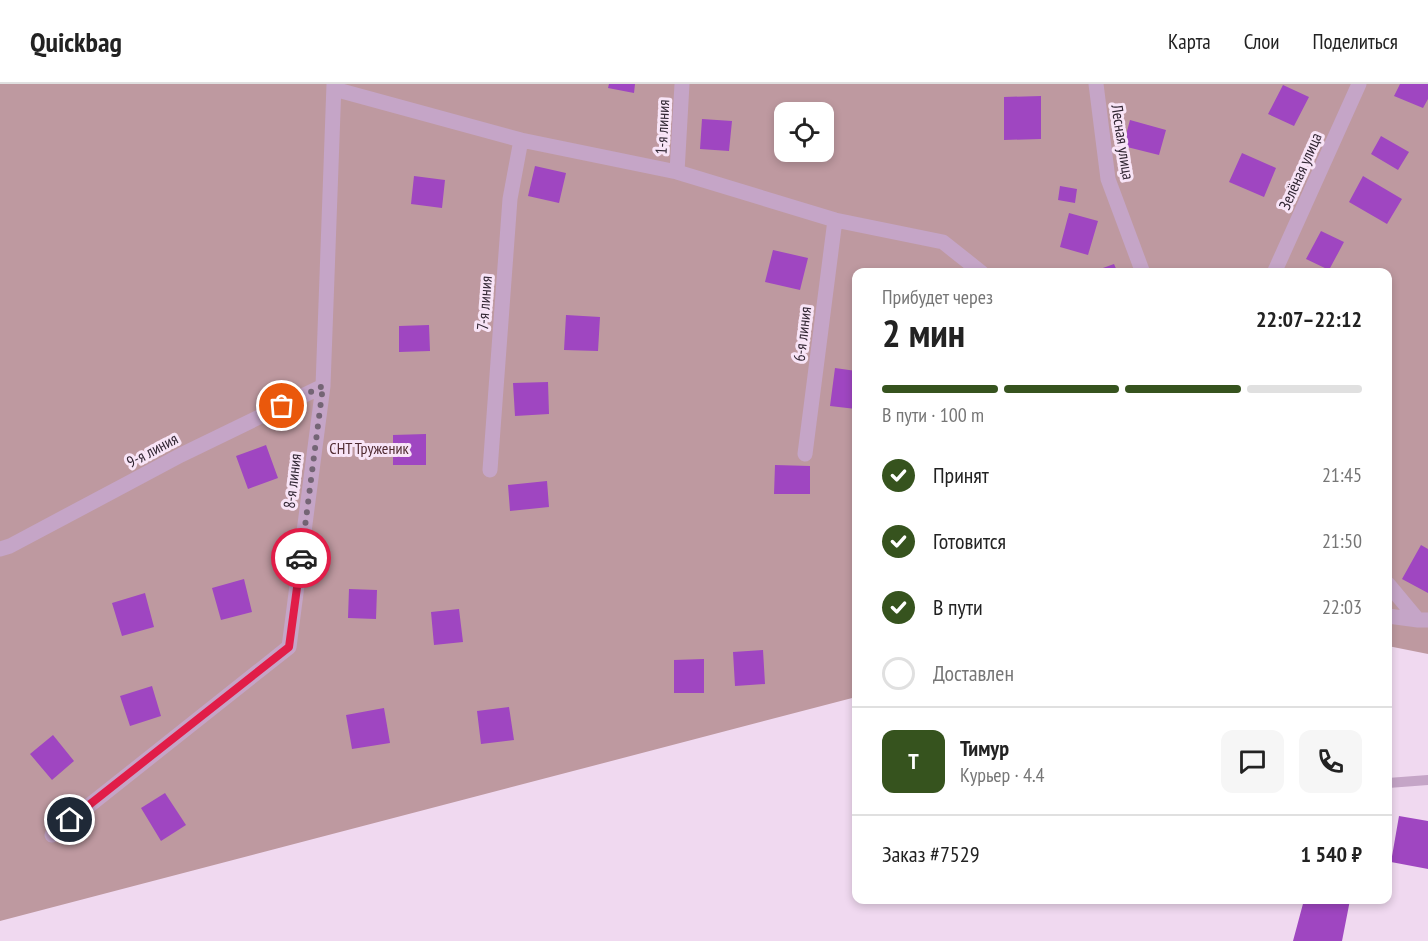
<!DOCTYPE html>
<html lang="ru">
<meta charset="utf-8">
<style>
body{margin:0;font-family:"PT Sans Narrow",sans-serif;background:#f6f6f6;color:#222;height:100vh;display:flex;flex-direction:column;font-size:22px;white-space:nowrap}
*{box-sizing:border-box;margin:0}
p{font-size:20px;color:#767676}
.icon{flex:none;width:33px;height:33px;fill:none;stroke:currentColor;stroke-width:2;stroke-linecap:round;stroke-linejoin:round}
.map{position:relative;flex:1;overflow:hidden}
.sheet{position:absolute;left:852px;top:184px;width:540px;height:636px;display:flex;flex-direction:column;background:#fff;border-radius:12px;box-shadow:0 3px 9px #0003}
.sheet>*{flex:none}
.buttons{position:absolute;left:774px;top:18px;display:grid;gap:12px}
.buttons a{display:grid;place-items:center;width:60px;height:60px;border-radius:12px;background:#fff;box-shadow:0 3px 9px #0003;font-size:30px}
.pin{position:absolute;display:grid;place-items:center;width:51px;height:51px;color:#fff;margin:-26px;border:3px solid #fff;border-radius:50%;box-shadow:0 2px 6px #0007}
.courier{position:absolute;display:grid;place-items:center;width:60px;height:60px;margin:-30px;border:4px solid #e11d48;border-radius:50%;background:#fff;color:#222;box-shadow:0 2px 8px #0007}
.summary em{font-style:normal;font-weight:700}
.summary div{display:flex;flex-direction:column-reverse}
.summary{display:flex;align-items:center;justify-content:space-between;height:102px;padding:0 30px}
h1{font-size:39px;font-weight:700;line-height:45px}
.bar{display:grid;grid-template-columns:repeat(4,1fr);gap:9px 6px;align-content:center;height:72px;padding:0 30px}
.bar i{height:8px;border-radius:4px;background:#e0e0e0}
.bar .active{background:#36531e}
.bar p{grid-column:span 4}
.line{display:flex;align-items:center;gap:15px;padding:0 30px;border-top:2px solid #e0e0e0}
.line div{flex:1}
.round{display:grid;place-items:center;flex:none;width:63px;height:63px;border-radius:12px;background:#f6f6f6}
ol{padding:0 30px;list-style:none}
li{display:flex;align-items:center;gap:18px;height:66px}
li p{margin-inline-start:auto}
li .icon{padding:6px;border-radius:50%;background:#36531e;color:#fff;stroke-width:4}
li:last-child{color:#767676}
li i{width:33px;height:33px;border:3px solid #e0e0e0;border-radius:50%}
header{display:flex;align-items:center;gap:36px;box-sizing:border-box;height:84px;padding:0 30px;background:#fff;border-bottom:2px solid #e0e0e0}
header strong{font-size:28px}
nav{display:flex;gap:33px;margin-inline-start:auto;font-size:21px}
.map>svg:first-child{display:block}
.green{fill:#be99a0;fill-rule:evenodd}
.building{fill:#9f46c1}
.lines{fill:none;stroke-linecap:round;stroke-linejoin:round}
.lane{stroke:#c5a5c7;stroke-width:10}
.street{stroke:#c5a5c7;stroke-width:15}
.done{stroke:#746575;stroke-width:6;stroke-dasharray:0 10.8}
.route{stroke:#e11d48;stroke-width:8}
.labels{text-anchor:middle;stroke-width:6;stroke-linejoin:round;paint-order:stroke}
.street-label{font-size:16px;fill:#312633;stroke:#f8e4f7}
.park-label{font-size:16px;fill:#502b31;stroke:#f8e4f7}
</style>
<header>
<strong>Quickbag</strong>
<nav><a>Карта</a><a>Слои</a><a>Поделиться</a></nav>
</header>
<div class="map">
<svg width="1428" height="857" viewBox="0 0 1428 857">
<rect width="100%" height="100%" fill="#f0d9f0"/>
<path class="green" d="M0,0H1428V570L1388,562V189H856V613L0,837ZM784,28H824V68H784Z"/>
<path class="building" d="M609,0H635L634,9L608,4Z
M1400,0H1428V15L1423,24L1394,12Z
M1283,1L1309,13L1294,42L1268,30Z
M1041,12V55L1004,56V13Z
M702,35L732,37L729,67L700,65Z
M1130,36L1166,46L1159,71L1123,62Z
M1381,52L1409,68L1398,86L1371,70Z
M1242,69L1276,84L1264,113L1229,98Z
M535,82L566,89L559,119L528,112Z
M414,92L445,96L442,124L411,120Z
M1363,92L1402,115L1387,140L1349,118Z
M1060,102L1077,105L1075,119L1058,116Z
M1069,129L1098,137L1088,171L1060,163Z
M1321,147L1344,158L1329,186L1306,175Z
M773,166L808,174L800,206L765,198Z
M1114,180L1118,189H1089Z
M566,231L600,233L598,267L564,266Z
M429,241L430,267L399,268V242Z
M835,284L856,287V325L830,322Z
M548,298L549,330L515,332L513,299Z
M426,350V381H393V351Z
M266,361L278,394L248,405L236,372Z
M775,381L810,382V410H774Z
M547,397L549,423L510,427L508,401Z
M1421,461L1428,465V509L1402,495Z
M244,495L252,528L221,536L212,504Z
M349,505L377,506L376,535L348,534Z
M145,509L154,543L122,552L112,519Z
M459,525L463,558L434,561L431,528Z
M763,566L765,600L735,602L733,568Z
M704,575V609H674V576Z
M152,602L161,632L130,642L120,612Z
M509,623L514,656L481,660L477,627Z
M384,624L390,659L352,665L346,631Z
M53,651L74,677L52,696L30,670Z
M165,709L186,741L161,757L141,724Z
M1399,732L1428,737V785L1391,778Z
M1304,816H1350L1342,857H1293Z"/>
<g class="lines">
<path class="lane" d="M1388,699L1428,696"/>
<path class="street" d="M1096,0L1108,95L1143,189
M334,5L521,56L677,88L835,136L943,158L982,189
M677,88L682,0
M1274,189L1359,0
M805,370L835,136
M490,386L510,115L521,56
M0,465L10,462L181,371L323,302
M1388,500L1418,536H1428
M1388,532L1418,536
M52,751L289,563L323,302L334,0"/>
</g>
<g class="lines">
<path class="done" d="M282,322L323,302L301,474"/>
<path class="route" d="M70,736L289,563L301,474"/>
</g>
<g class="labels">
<g class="street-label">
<text transform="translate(662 43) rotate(-87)" y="6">1-я линия</text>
<text transform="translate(1123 58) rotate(81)" y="6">Лесная улица</text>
<text transform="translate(1300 87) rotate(-66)" y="6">Зелёная улица</text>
<text transform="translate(484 219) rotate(-86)" y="6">7-я линия</text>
<text transform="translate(802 250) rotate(-83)" y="6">6-я линия</text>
<text transform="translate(152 366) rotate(-28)" y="6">9-я линия</text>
<text transform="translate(292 397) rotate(-83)" y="6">8-я линия</text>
</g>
<g class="park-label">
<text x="369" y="370">СНТ Труженик</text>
</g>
</g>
</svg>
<div class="buttons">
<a><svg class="icon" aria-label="locate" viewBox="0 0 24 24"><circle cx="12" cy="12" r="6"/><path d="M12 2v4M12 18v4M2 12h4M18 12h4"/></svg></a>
</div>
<div class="pin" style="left:282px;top:322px;background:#ea580c"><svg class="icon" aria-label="bag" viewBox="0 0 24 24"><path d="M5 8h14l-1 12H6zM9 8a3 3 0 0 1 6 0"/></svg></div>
<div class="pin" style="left:70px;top:736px;background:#1f2937"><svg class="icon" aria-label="home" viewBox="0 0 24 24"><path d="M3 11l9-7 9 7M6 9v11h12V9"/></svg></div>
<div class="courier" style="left:301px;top:474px"><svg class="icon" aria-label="car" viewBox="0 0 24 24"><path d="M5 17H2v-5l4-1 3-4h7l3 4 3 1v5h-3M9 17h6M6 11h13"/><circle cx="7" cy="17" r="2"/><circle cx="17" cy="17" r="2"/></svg></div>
<section class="sheet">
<div class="summary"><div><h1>2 мин</h1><p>Прибудет через</p></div><em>22:07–22:12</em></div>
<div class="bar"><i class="active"></i><i class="active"></i><i class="active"></i><i></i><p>В пути · 100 m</p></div>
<ol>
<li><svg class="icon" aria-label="check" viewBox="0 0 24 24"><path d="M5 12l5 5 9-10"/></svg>Принят<p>21:45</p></li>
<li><svg class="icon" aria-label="check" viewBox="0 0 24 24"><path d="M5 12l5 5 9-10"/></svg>Готовится<p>21:50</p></li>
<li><svg class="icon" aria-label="check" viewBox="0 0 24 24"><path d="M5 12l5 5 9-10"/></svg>В пути<p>22:03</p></li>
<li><i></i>Доставлен</li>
</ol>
<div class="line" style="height:108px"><b class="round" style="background:#36531e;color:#fff">Т</b><div><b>Тимур</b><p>Курьер · 4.4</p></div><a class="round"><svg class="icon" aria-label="chat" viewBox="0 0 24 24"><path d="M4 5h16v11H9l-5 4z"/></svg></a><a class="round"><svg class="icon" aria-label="phone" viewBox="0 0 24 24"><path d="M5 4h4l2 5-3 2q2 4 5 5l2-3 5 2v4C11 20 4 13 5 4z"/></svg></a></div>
<div class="line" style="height:78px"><div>Заказ #7529</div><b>1 540 ₽</b></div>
</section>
</div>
